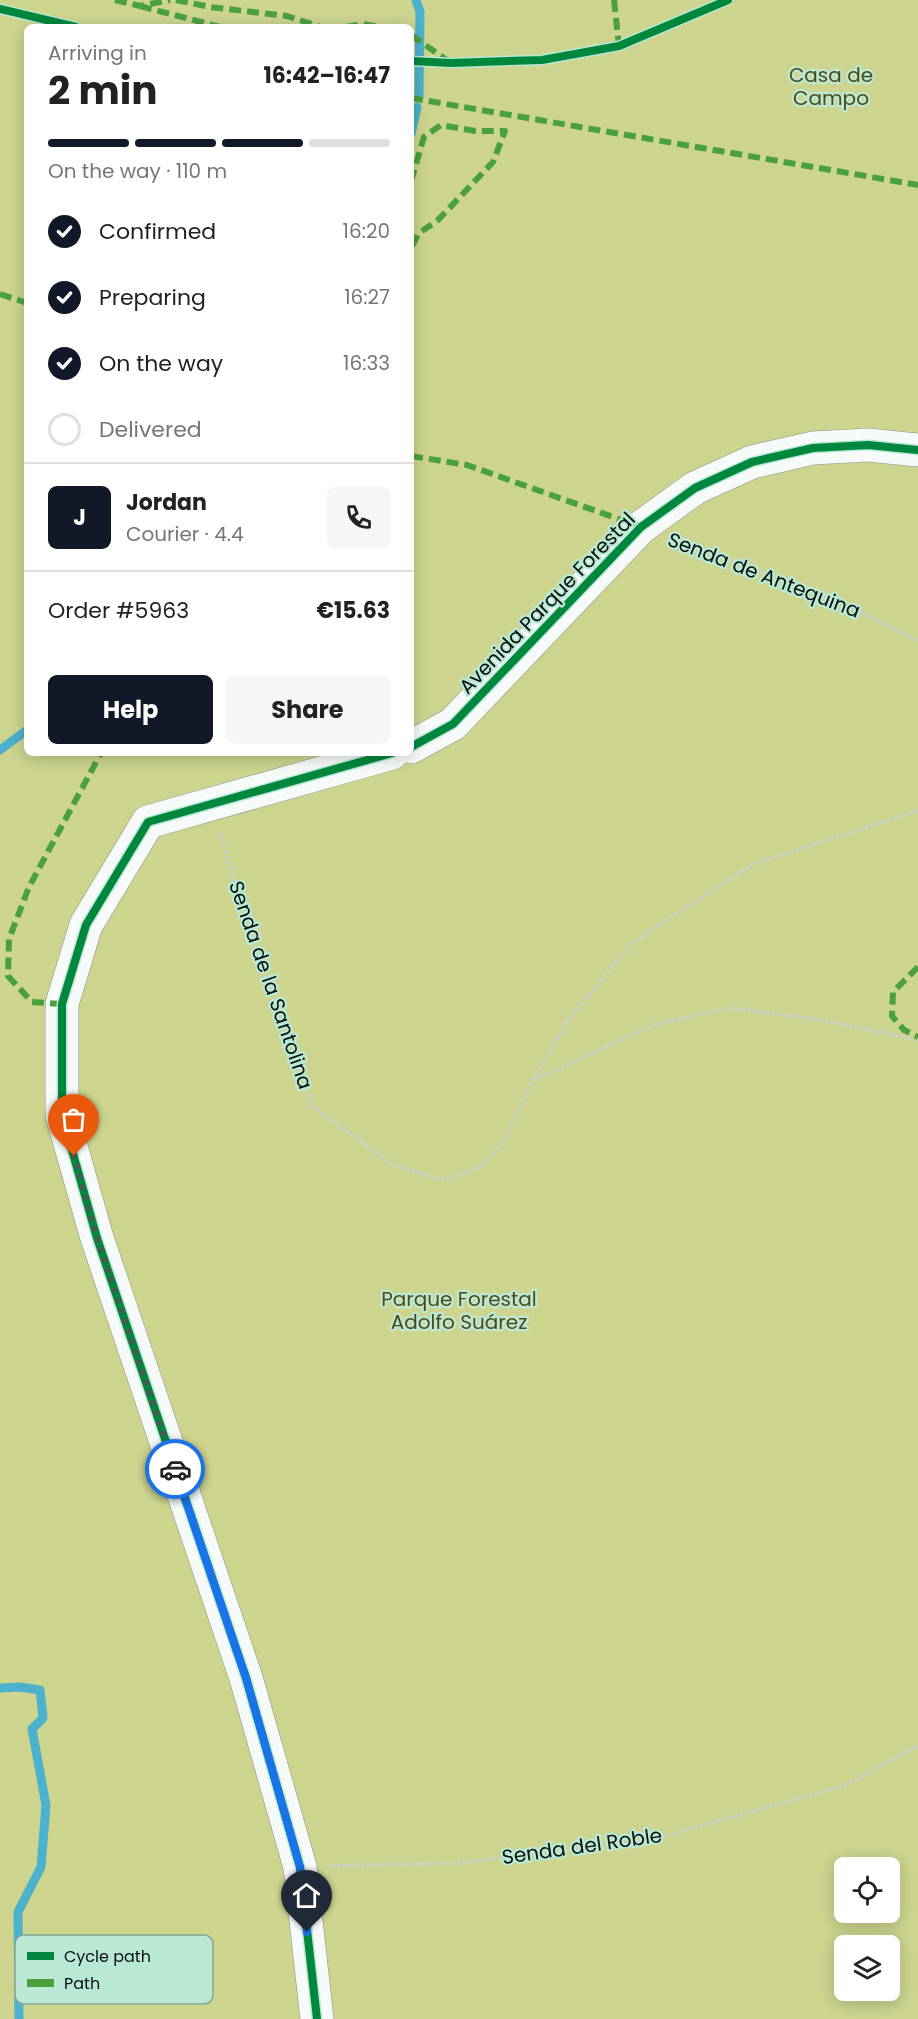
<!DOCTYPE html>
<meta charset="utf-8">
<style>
body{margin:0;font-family:Poppins,sans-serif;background:#f6f6f6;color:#222;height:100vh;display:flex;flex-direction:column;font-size:22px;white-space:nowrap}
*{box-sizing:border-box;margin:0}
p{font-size:20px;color:#767676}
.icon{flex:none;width:33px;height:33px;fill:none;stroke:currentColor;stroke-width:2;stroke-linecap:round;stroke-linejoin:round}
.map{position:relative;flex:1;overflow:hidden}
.sheet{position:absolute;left:24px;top:24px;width:390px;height:732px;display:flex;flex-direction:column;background:#fff;border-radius:9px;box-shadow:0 3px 15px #0003}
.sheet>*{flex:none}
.fabs{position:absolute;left:834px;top:1857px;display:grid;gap:12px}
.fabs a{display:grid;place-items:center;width:66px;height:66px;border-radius:9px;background:#fff;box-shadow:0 3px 15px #0003;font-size:30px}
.pin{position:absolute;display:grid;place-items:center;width:51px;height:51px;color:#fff;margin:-62px -26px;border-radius:50% 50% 50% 0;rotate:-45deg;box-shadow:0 0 6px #0007}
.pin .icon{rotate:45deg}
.courier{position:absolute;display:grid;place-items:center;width:60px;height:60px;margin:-30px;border:4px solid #1a73e8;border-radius:50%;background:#fff;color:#222;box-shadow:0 2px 8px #0007}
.summary em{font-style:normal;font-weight:700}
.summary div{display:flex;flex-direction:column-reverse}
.summary{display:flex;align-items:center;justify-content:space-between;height:102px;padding:0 24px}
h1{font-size:39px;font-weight:700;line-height:45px}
.bar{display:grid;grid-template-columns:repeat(4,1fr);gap:9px 6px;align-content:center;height:72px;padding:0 24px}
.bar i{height:8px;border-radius:4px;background:#e0e0e0}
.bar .selected{background:#111827}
.bar p{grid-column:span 4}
.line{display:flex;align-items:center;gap:15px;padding:0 24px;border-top:2px solid #e0e0e0}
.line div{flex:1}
.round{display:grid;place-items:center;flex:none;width:63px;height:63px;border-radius:9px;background:#f6f6f6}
ol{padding:0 24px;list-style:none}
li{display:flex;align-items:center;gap:18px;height:66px}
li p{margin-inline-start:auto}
li .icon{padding:6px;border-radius:50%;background:#111827;color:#fff;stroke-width:4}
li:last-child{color:#767676}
li i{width:33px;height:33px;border:3px solid #e0e0e0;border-radius:50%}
.cta{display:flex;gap:12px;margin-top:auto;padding:12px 24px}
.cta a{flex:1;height:69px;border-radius:9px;background:#111827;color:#fff;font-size:24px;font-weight:700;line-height:69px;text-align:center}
.cta a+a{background:#f6f6f6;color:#222}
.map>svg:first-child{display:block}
.green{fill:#ccd48e;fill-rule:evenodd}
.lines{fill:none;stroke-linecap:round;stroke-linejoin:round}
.stream{stroke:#4cb1cc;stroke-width:9}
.street-casing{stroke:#83968e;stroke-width:34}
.path{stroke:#c9d0cd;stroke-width:4;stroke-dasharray:3 3;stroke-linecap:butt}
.street{stroke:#f6faf8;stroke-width:33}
.quiet{stroke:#4ba03e;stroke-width:6;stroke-dasharray:12 6;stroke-linecap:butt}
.cycleway-casing{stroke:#bbe8d4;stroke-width:11}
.cycleway{stroke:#00873e;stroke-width:8}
.done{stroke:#475951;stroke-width:6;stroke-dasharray:0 10.8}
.route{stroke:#1a73e8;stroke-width:8}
.labels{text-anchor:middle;stroke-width:4.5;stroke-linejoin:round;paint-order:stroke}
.park-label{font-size:20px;fill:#4d4a15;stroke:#bbe8d4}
.street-label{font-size:20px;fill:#02110b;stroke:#bbe8d4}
.key{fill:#bbe8d4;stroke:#84a898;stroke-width:1.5}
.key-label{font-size:16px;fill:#02110b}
</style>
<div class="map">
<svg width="918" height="2019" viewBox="0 0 918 2019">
<rect width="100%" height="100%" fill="#c6ded3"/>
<path class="green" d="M0,0H918V2019H0ZM27,27H411V753H27ZM844,1868H890V1912H844ZM844,1946H890V1990H844Z"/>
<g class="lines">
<path class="stream" d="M416,0L420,12L419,96
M411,134L417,107
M0,750L27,730
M0,1688L20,1687L40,1690L43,1718L32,1729L46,1805L41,1867L18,1912L19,2019"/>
<g class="street-casing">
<path id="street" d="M411,747L453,724L641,527L695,488L752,462L813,448L868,445L918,450
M317,2019L300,1867L246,1678L97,1238L62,1115V1004L86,925L148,822L392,753"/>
</g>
<path class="path" d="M676,540L828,596L918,641
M220,833L258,958L314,1108L391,1164L444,1180L479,1168L503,1142L533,1080L569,1019L632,943L753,864L918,811
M534,1080L656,1024L730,1008L815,1019L918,1040
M331,1866L457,1863L647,1841L846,1785L918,1745"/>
<use href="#street" class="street"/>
<path class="quiet" d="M115,0L140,6L170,0
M176,0L210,7L287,16L321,27
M614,0L619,46
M140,6L220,27
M346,27L363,24L381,27
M411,35L448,61
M411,98L918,185
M411,181L424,137L441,125L475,131H505L493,162L437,221L419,233L411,248
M0,294L27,303
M411,456L467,465L641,527
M918,967L893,992L892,1016L904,1030L918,1037
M62,1004L32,1002L8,976L9,939L29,887L101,753"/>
<g class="cycleway-casing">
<path id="cycleway" d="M0,9L76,27
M411,61L451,63L542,60L619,46L728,0
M411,747L453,724L641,527L695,488L752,462L813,448L868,445L918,450
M317,2019L300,1867L246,1678L97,1238L62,1115V1004L86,925L148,822L392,753"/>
</g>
<use href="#cycleway" class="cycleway"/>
</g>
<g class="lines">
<path class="done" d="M74,1156L97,1238L175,1469"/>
<path class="route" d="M175,1469L246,1678L300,1867L307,1932"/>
</g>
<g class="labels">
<g class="park-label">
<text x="831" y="82">Casa de<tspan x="831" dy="23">Campo</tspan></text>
<text x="459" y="1306">Parque Forestal<tspan x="459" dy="23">Adolfo Suárez</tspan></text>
</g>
<g class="street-label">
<text transform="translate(764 575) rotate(21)" y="7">Senda de Antequina</text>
<text transform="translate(547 603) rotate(-46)" y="7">Avenida Parque Forestal</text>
<text transform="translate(271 985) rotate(71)" y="7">Senda de la Santolina</text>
<text transform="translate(582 1846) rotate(-8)" y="7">Senda del Roble</text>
</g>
</g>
<rect x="15" y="1935" width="198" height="69" rx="9" class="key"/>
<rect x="27" y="1952" width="27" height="8" fill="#00873e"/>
<rect x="27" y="1979" width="27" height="8" fill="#4ba03e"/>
<g class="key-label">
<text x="64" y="1962">Cycle path</text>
<text x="64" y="1989">Path</text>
</g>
</svg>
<div class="fabs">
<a><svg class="icon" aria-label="locate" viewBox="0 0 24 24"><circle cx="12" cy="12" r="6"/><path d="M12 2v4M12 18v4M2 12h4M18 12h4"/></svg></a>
<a><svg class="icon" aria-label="layers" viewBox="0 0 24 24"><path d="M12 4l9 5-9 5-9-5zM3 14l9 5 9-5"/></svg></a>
</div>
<div class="pin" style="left:74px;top:1156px;background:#ea580c"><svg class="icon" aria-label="bag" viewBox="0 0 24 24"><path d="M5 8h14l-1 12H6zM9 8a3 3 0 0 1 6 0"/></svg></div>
<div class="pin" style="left:307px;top:1932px;background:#1f2937"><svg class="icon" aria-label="home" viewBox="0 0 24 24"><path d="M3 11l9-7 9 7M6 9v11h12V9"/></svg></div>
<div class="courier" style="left:175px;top:1469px"><svg class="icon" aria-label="car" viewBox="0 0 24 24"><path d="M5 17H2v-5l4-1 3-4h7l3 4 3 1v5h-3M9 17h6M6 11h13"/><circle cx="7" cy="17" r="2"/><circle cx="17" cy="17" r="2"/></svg></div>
<section class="sheet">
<div class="summary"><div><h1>2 min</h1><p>Arriving in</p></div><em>16:42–16:47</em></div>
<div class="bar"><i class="selected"></i><i class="selected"></i><i class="selected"></i><i></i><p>On the way · 110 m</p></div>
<ol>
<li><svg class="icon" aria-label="check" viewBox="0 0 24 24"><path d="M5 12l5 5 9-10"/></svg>Confirmed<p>16:20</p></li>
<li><svg class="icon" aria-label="check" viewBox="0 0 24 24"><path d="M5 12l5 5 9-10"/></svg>Preparing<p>16:27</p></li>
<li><svg class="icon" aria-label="check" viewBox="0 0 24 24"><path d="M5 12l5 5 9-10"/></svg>On the way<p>16:33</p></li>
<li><i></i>Delivered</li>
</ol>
<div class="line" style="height:108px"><b class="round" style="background:#111827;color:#fff">J</b><div><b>Jordan</b><p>Courier · 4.4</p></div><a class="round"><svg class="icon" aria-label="phone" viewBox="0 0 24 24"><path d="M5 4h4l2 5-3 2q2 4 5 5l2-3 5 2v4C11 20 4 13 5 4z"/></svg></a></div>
<div class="line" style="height:78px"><div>Order #5963</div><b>€15.63</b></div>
<div class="cta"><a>Help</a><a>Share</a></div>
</section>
</div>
